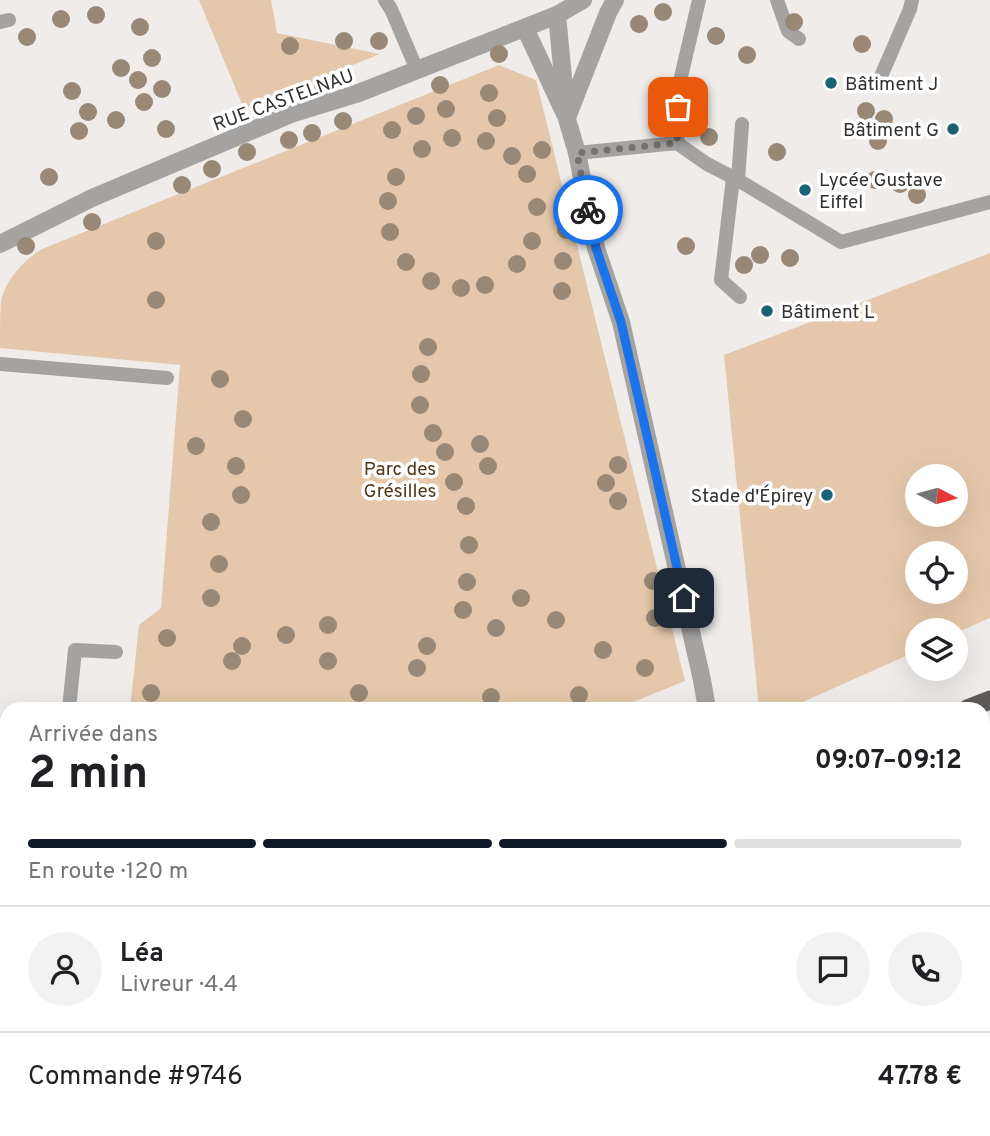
<!DOCTYPE html>
<html lang="fr">
<meta charset="utf-8">
<style>
body{margin:0;font-family:Overpass,sans-serif;background:#f2f2f2;color:#202124;height:100vh;display:flex;flex-direction:column;font-size:26px;white-space:nowrap}
*{box-sizing:border-box;margin:0}
p{font-size:23px;color:#757577}
.icon{flex:none;width:38px;height:38px;fill:none;stroke:currentColor;stroke-width:2;stroke-linecap:round;stroke-linejoin:round}
.map{position:relative;flex:1;overflow:hidden}
.panel{position:absolute;left:0px;top:702px;width:990px;height:436px;display:flex;flex-direction:column;background:#fff;border-radius:21px 21px 0 0;box-shadow:0 7px 28px #0002}
.panel>*{flex:none}
.needle{width:46px;rotate:96deg}
.controls{position:absolute;left:905px;top:464px;display:grid;gap:14px}
.controls a{display:grid;place-items:center;width:63px;height:63px;border-radius:50%;background:#fff;box-shadow:0 7px 28px #0002;font-size:35px}
.pin{position:absolute;display:grid;place-items:center;width:60px;height:60px;color:#fff;margin:-30px;border-radius:14px;box-shadow:0 4px 10px #0006}
.courier{position:absolute;display:grid;place-items:center;width:70px;height:70px;margin:-35px;border:5px solid #1a73e8;border-radius:50%;background:#fff;color:#222;box-shadow:0 2px 9px #0007}
.head em{font-style:normal;font-weight:700}
.head div{display:flex;flex-direction:column-reverse}
.head{display:flex;align-items:center;justify-content:space-between;height:119px;padding:0 28px}
h1{font-size:46px;font-weight:700;line-height:52px}
.bar{display:grid;grid-template-columns:repeat(4,1fr);gap:10px 7px;align-content:center;height:84px;padding:0 28px}
.bar i{height:9px;border-radius:5px;background:#e0e0e0}
.bar .selected{background:#111827}
.bar p{grid-column:span 4}
.line{display:flex;align-items:center;gap:18px;padding:0 28px;border-top:2px solid #e0e0e0}
.line div{flex:1}
.round{display:grid;place-items:center;flex:none;width:74px;height:74px;border-radius:37px;background:#f2f2f2}
.map>svg:first-child{display:block}
.green{fill:#e5c8ab;fill-rule:evenodd}
.forest{fill:#dfb68c}
.lines{fill:none;stroke-linecap:round;stroke-linejoin:round}
.service{stroke:#a4a3a2;stroke-width:14}
.minor{stroke:#a4a3a2;stroke-width:18}
.tertiary{stroke:#a4a3a2;stroke-width:18}
.trunk{stroke:#5e5c5a;stroke-width:19}
.tree{fill:#998875}
.done{stroke:#747270;stroke-width:7;stroke-dasharray:0 12.6}
.route{stroke:#1a73e8;stroke-width:9}
.poi-dot{fill:#1b6272;stroke:#fff;stroke-width:2.5}
.labels{text-anchor:middle;stroke-width:7;stroke-linejoin:round;paint-order:stroke}
.poi-label{font-size:19px;fill:#31302f;stroke:#fff;text-anchor:start}
.street-label{font-size:19px;fill:#31302f;stroke:#fff}
.park-label{font-size:19px;fill:#533716;stroke:#fff}
</style>
<div class="map">
<svg width="990" height="1136" viewBox="0 0 990 1136">
<rect width="100%" height="100%" fill="#efecea"/>
<path class="green" d="M199,0H271L277,33L380,54L244,109Z
M499,65L536,80L685,681L616,709H130L139,625L161,608L180,365L0,348C0,333 0,316 1,302C5,280 24,260 42,249Z
M990,253V618L956,633V630H917V651L787,709H759L724,355ZM917,476H956V514H917ZM917,553H956V592H917Z
M990,870V1136H828L830,1130H984V872Z"/>
<path class="forest" d="M990,1119V1136H933L951,1131L984,1130V1121Z"/>
<g class="lines">
<path class="service" d="M385,0L391,9L417,70
M777,0L788,31L799,39
M0,22L9,20
M882,74L910,9L912,0
M742,124L738,180L841,242L990,202
M677,143L707,164L738,180
M577,153L677,143L681,77L699,0
M733,178L721,280L740,297
M0,364L167,378
M69,709L75,650L116,652"/>
<path class="minor" d="M525,28L565,114
M0,244L92,198L291,114L356,94L557,15
M0,915L7,913
M772,1130L774,1136"/>
<path class="tertiary" d="M583,0L557,15L567,119L577,153L596,248L621,322L702,680L707,709
M568,115L608,13L615,0
M649,1136L672,1130"/>
<path class="trunk" d="M967,709L990,700
M984,746L990,744
M984,761L990,759
M0,1079L7,1076
M0,1122L7,1119"/>
</g>
<g class="tree">
<circle cx="663" cy="12" r="9"/>
<circle cx="96" cy="15" r="9"/>
<circle cx="61" cy="19" r="9"/>
<circle cx="794" cy="22" r="9"/>
<circle cx="639" cy="24" r="9"/>
<circle cx="140" cy="27" r="9"/>
<circle cx="716" cy="36" r="9"/>
<circle cx="27" cy="37" r="9"/>
<circle cx="344" cy="41" r="9"/>
<circle cx="379" cy="41" r="9"/>
<circle cx="862" cy="44" r="9"/>
<circle cx="290" cy="46" r="9"/>
<circle cx="499" cy="54" r="9"/>
<circle cx="747" cy="55" r="9"/>
<circle cx="152" cy="58" r="9"/>
<circle cx="121" cy="68" r="9"/>
<circle cx="138" cy="80" r="9"/>
<circle cx="323" cy="85" r="9"/>
<circle cx="440" cy="85" r="9"/>
<circle cx="162" cy="89" r="9"/>
<circle cx="72" cy="91" r="9"/>
<circle cx="489" cy="93" r="9"/>
<circle cx="144" cy="102" r="9"/>
<circle cx="446" cy="109" r="9"/>
<circle cx="866" cy="111" r="9"/>
<circle cx="88" cy="112" r="9"/>
<circle cx="416" cy="116" r="9"/>
<circle cx="497" cy="118" r="9"/>
<circle cx="884" cy="119" r="9"/>
<circle cx="116" cy="120" r="9"/>
<circle cx="343" cy="121" r="9"/>
<circle cx="166" cy="129" r="9"/>
<circle cx="392" cy="130" r="9"/>
<circle cx="79" cy="131" r="9"/>
<circle cx="312" cy="133" r="9"/>
<circle cx="709" cy="137" r="9"/>
<circle cx="452" cy="138" r="9"/>
<circle cx="289" cy="140" r="9"/>
<circle cx="486" cy="141" r="9"/>
<circle cx="878" cy="141" r="9"/>
<circle cx="422" cy="149" r="9"/>
<circle cx="542" cy="150" r="9"/>
<circle cx="247" cy="152" r="9"/>
<circle cx="777" cy="152" r="9"/>
<circle cx="512" cy="156" r="9"/>
<circle cx="212" cy="169" r="9"/>
<circle cx="527" cy="174" r="9"/>
<circle cx="49" cy="177" r="9"/>
<circle cx="396" cy="177" r="9"/>
<circle cx="875" cy="180" r="9"/>
<circle cx="900" cy="184" r="9"/>
<circle cx="182" cy="185" r="9"/>
<circle cx="917" cy="195" r="9"/>
<circle cx="388" cy="201" r="9"/>
<circle cx="537" cy="207" r="9"/>
<circle cx="92" cy="222" r="9"/>
<circle cx="566" cy="230" r="9"/>
<circle cx="390" cy="232" r="9"/>
<circle cx="156" cy="241" r="9"/>
<circle cx="532" cy="241" r="9"/>
<circle cx="26" cy="246" r="9"/>
<circle cx="686" cy="246" r="9"/>
<circle cx="760" cy="255" r="9"/>
<circle cx="790" cy="258" r="9"/>
<circle cx="563" cy="261" r="9"/>
<circle cx="406" cy="262" r="9"/>
<circle cx="517" cy="264" r="9"/>
<circle cx="744" cy="265" r="9"/>
<circle cx="431" cy="281" r="9"/>
<circle cx="485" cy="285" r="9"/>
<circle cx="461" cy="288" r="9"/>
<circle cx="562" cy="291" r="9"/>
<circle cx="156" cy="300" r="9"/>
<circle cx="428" cy="347" r="9"/>
<circle cx="421" cy="374" r="9"/>
<circle cx="220" cy="379" r="9"/>
<circle cx="420" cy="405" r="9"/>
<circle cx="243" cy="419" r="9"/>
<circle cx="433" cy="433" r="9"/>
<circle cx="480" cy="444" r="9"/>
<circle cx="196" cy="446" r="9"/>
<circle cx="445" cy="452" r="9"/>
<circle cx="618" cy="465" r="9"/>
<circle cx="236" cy="466" r="9"/>
<circle cx="488" cy="466" r="9"/>
<circle cx="454" cy="482" r="9"/>
<circle cx="606" cy="483" r="9"/>
<circle cx="241" cy="495" r="9"/>
<circle cx="618" cy="501" r="9"/>
<circle cx="466" cy="506" r="9"/>
<circle cx="211" cy="522" r="9"/>
<circle cx="469" cy="545" r="9"/>
<circle cx="219" cy="564" r="9"/>
<circle cx="653" cy="581" r="9"/>
<circle cx="467" cy="582" r="9"/>
<circle cx="211" cy="598" r="9"/>
<circle cx="521" cy="598" r="9"/>
<circle cx="463" cy="610" r="9"/>
<circle cx="655" cy="618" r="9"/>
<circle cx="556" cy="620" r="9"/>
<circle cx="328" cy="625" r="9"/>
<circle cx="496" cy="628" r="9"/>
<circle cx="286" cy="635" r="9"/>
<circle cx="167" cy="638" r="9"/>
<circle cx="242" cy="646" r="9"/>
<circle cx="427" cy="646" r="9"/>
<circle cx="603" cy="650" r="9"/>
<circle cx="232" cy="661" r="9"/>
<circle cx="328" cy="661" r="9"/>
<circle cx="417" cy="668" r="9"/>
<circle cx="645" cy="668" r="9"/>
<circle cx="151" cy="693" r="9"/>
<circle cx="359" cy="693" r="9"/>
<circle cx="579" cy="695" r="9"/>
<circle cx="491" cy="697" r="9"/>
</g>
<g class="lines">
<path class="done" d="M588,210L577,153L677,143L678,107"/>
<path class="route" d="M588,210L596,248L621,322L684,598"/>
</g>
<g class="poi-dot">
<circle cx="831" cy="83" r="7"/>
<circle cx="953" cy="129" r="7"/>
<circle cx="805" cy="190" r="7"/>
<circle cx="767" cy="311" r="7"/>
<circle cx="827" cy="495" r="7"/>
</g>
<g class="labels">
<g class="poi-label">
<text x="845" y="90">Bâtiment J</text>
<text x="939" y="136" text-anchor="end">Bâtiment G</text>
<text x="819" y="186">Lycée Gustave<tspan x="819" dy="22">Eiffel</tspan></text>
<text x="781" y="318">Bâtiment L</text>
<text x="813" y="502" text-anchor="end">Stade d'Épirey</text>
</g>
<g class="street-label">
<text transform="translate(283 99) rotate(-20)" y="7">RUE CASTELNAU</text>
</g>
<g class="park-label">
<text x="400" y="475">Parc des<tspan x="400" dy="22">Grésilles</tspan></text>
</g>
</g>
</svg>
<div class="controls">
<a><svg class="needle" viewBox="-14 -14 28 28"><path d="M0-13l5 13h-10z" fill="#e53935"/><path d="M0 13l5-13h-10z" fill="#757577"/></svg></a>
<a><svg class="icon" aria-label="locate" viewBox="0 0 24 24"><circle cx="12" cy="12" r="6"/><path d="M12 2v4M12 18v4M2 12h4M18 12h4"/></svg></a>
<a><svg class="icon" aria-label="layers" viewBox="0 0 24 24"><path d="M12 4l9 5-9 5-9-5zM3 14l9 5 9-5"/></svg></a>
</div>
<div class="pin" style="left:678px;top:107px;background:#ea580c"><svg class="icon" aria-label="bag" viewBox="0 0 24 24"><path d="M5 8h14l-1 12H6zM9 8a3 3 0 0 1 6 0"/></svg></div>
<div class="pin" style="left:684px;top:598px;background:#1f2937"><svg class="icon" aria-label="home" viewBox="0 0 24 24"><path d="M3 11l9-7 9 7M6 9v11h12V9"/></svg></div>
<div class="courier" style="left:588px;top:210px"><svg class="icon" aria-label="bike" viewBox="0 0 24 24"><circle cx="6" cy="16" r="4"/><circle cx="18" cy="16" r="4"/><path d="M6 16l4-8h5l3 8M10 8l3 8H6M13 5h3"/></svg></div>
<section class="panel">
<div class="head"><div><h1>2 min</h1><p>Arrivée dans</p></div><em>09:07–09:12</em></div>
<div class="bar"><i class="selected"></i><i class="selected"></i><i class="selected"></i><i></i><p>En route · 120 m</p></div>
<div class="line" style="height:126px"><a class="round"><svg class="icon" aria-label="person" viewBox="0 0 24 24"><circle cx="12" cy="8" r="4"/><path d="M4 21q1-7 8-7t8 7"/></svg></a><div><b>Léa</b><p>Livreur · 4.4</p></div><a class="round"><svg class="icon" aria-label="chat" viewBox="0 0 24 24"><path d="M4 5h16v11H9l-5 4z"/></svg></a><a class="round"><svg class="icon" aria-label="phone" viewBox="0 0 24 24"><path d="M5 4h4l2 5-3 2q2 4 5 5l2-3 5 2v4C11 20 4 13 5 4z"/></svg></a></div>
<div class="line" style="height:91px"><div>Commande #9746</div><b>47.78 €</b></div>
</section>
</div>
